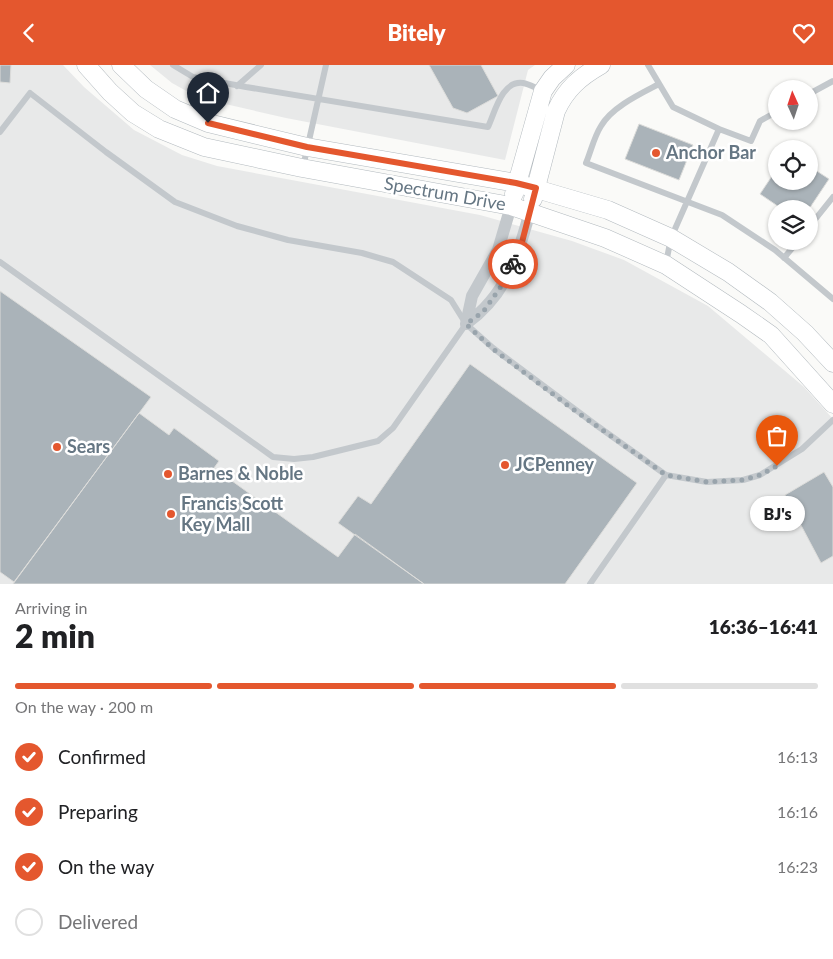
<!DOCTYPE html>
<meta charset="utf-8">
<style>
body{margin:0;font-family:Lato,sans-serif;background:#f2f2f2;color:#202124;height:100vh;display:flex;flex-direction:column;font-size:19px;white-space:nowrap}
*{box-sizing:border-box;margin:0}
p{font-size:16px;color:#757577}
.icon{flex:none;width:28px;height:28px;fill:none;stroke:currentColor;stroke-width:2;stroke-linecap:round;stroke-linejoin:round}
.map{position:relative;height:519px;overflow:hidden}
.side{display:flex;flex-direction:column;background:#fff;flex:1}
.side>*{flex:none}
.needle{width:32px;rotate:357deg}
.tools{position:absolute;left:768px;top:15px;display:grid;gap:10px}
.tools a{display:grid;place-items:center;width:50px;height:50px;border-radius:50%;background:#fff;box-shadow:0 1px 4px #0004;font-size:25px}
.pin{position:absolute;display:grid;place-items:center;width:42px;height:42px;color:#fff;margin:-51px -21px;border-radius:50% 50% 50% 0;rotate:-45deg;box-shadow:0 0 5px #0007}
.pin .icon{rotate:45deg}
.courier{position:absolute;display:grid;place-items:center;width:50px;height:50px;margin:-25px;border:4px solid #e4572e;border-radius:50%;background:#fff;color:#222;box-shadow:0 1px 6px #0007}
.bubble{position:absolute;height:35px;border-radius:18px;background:#fff;box-shadow:0 1px 4px #0004;font-size:16px;font-weight:800;line-height:35px;text-align:center}
.overview em{font-style:normal;font-weight:800}
.overview div{display:flex;flex-direction:column-reverse}
.overview{display:flex;align-items:center;justify-content:space-between;height:85px;padding:0 15px}
h1{font-size:32px;font-weight:800;line-height:38px}
.bar{display:grid;grid-template-columns:repeat(4,1fr);gap:8px 5px;align-content:center;height:60px;padding:0 15px}
.bar i{height:6px;border-radius:4px;background:#e0e0e0}
.bar .active{background:#e4572e}
.bar p{grid-column:span 4}
ol{padding:0 15px;list-style:none}
li{display:flex;align-items:center;gap:15px;height:55px}
li p{margin-inline-start:auto}
li .icon{padding:5px;border-radius:50%;background:#e4572e;color:#fff;stroke-width:4}
li:last-child{color:#757577}
li i{width:28px;height:28px;border:2px solid #e0e0e0;border-radius:50%}
header{display:flex;justify-content:space-between;align-items:center;height:65px;padding:0 15px;background:#e4572e;color:#fff;font-size:22px;font-weight:800}
.map>svg:first-child{display:block}
.built{fill:#e8e9e9}
.building{fill:#aab3b9;stroke:#dcdcda}
.lines{fill:none;stroke-linecap:round;stroke-linejoin:round}
.secondary-casing{stroke:#b3babf;stroke-width:19}
.lane{stroke:#c3c8cc;stroke-width:6}
.street{stroke:#c3c8cc;stroke-width:12}
.secondary{stroke:#fff;stroke-width:18}
.done{stroke:#99a4ac;stroke-width:5;stroke-dasharray:0 9}
.route{stroke:#e4572e;stroke-width:6}
.poi-dot{fill:#e4572e;stroke:#fff;stroke-width:2}
.labels{text-anchor:middle;stroke-width:5;stroke-linejoin:round;paint-order:stroke}
.poi-label{font-size:18px;font-weight:bold;fill:#657683;stroke:#fff;text-anchor:start}
.street-label{font-size:18px;fill:#657683;stroke:#fff}
</style>
<header><svg class="icon" aria-label="back" viewBox="0 0 24 24"><path d="M15 5l-7 7 7 7"/></svg>Bitely<svg class="icon" aria-label="heart" viewBox="0 0 24 24"><path d="M12 20l-8-8c-3-5 5-10 8-4 3-6 11-1 8 4z"/></svg></header>
<div class="map">
<svg width="833" height="519" viewBox="0 0 833 519">
<rect width="100%" height="100%" fill="#fafaf8"/>
<path class="built" d="M0,0H63L84,22L134,65L182,90L217,101L480,150L572,176L624,195L708,241L804,322L833,354V519H0Z
M150,0H535L528,5L505,95L286,53L199,33L172,18Z"/>
<path class="building" d="M0,0H11L10,18L0,17Z
M429,0H481L498,31L467,48L453,43Z
M639,59L693,80L679,115L625,94Z
M809,101L829,114L809,144H782L760,129L776,105V116H809Z
M0,226L151,332L14,517L0,507Z
M470,299L637,418L565,519H424L338,458L358,431L371,439Z
M139,348L169,370L174,363L219,396L214,403L338,492L355,469L424,519H13Z
M824,407L833,422V491L821,498L785,430Z"/>
<g class="lines">
<g class="secondary-casing">
<path id="secondary" d="M86,0L110,27L133,48L159,64L204,82L302,103L511,141L605,173L666,200L741,249L771,270L833,339
M121,0L146,24L175,44L208,58L307,82L516,118L608,145L671,173L728,207L770,237L805,268L833,298
M514,129L543,26L552,13L566,0
M533,134L556,46C566,24 580,12 601,0"/>
</g>
<path class="lane" d="M173,0L193,12L246,22L488,62C495,47 502,15 523,18C529,19 536,23 542,25
M648,0L673,42L719,64L671,173L666,198
M659,19C640,29 612,42 601,61C594,72 591,86 586,98L722,150L775,185L833,234
M237,21L261,0
M809,29L833,16
M719,64L751,76L760,56L776,47
M0,67L30,28L106,87L175,137L237,161L288,175L362,188L393,197L451,235L466,259L493,283L596,360L666,410L707,417L743,415L760,410L802,384L833,355
M303,102L326,0
M809,162L833,132
M784,193L798,176
M0,197L273,392L294,394L313,392L378,376L393,363L466,259
M590,519L666,410"/>
<path class="street" d="M466,259C506,230 518,192 530,146
M466,259L472,231L498,185L511,141"/>
<use href="#secondary" class="secondary"/>
</g>
<g class="lines">
<path class="done" d="M513,199L507,213L483,247L466,259L493,284L570,342L666,410L707,417L743,415L760,410L777,401"/>
<path class="route" d="M208,58L307,82L516,118L536,123L521,181L513,199"/>
</g>
<g class="poi-dot">
<circle cx="656" cy="88" r="5"/>
<circle cx="57" cy="382" r="5"/>
<circle cx="505" cy="400" r="5"/>
<circle cx="168" cy="409" r="5"/>
<circle cx="171" cy="449" r="5"/>
</g>
<g class="labels">
<g class="poi-label">
<text x="666" y="94">Anchor Bar</text>
<text x="67" y="388">Sears</text>
<text x="515" y="406">JCPenney</text>
<text x="178" y="415">Barnes &amp; Noble</text>
<text x="181" y="445">Francis Scott<tspan x="181" dy="21">Key Mall</tspan></text>
</g>
<g class="street-label">
<text transform="translate(445 129) rotate(10)" y="6">Spectrum Drive</text>
</g>
</g>
</svg>
<div class="tools">
<a><svg class="needle" viewBox="-14 -14 28 28"><path d="M0-13l5 13h-10z" fill="#e53935"/><path d="M0 13l5-13h-10z" fill="#757577"/></svg></a>
<a><svg class="icon" aria-label="locate" viewBox="0 0 24 24"><circle cx="12" cy="12" r="6"/><path d="M12 2v4M12 18v4M2 12h4M18 12h4"/></svg></a>
<a><svg class="icon" aria-label="layers" viewBox="0 0 24 24"><path d="M12 4l9 5-9 5-9-5zM3 14l9 5 9-5"/></svg></a>
</div>
<div class="pin" style="left:777px;top:401px;background:#ea580c"><svg class="icon" aria-label="bag" viewBox="0 0 24 24"><path d="M5 8h14l-1 12H6zM9 8a3 3 0 0 1 6 0"/></svg></div>
<div class="pin" style="left:208px;top:58px;background:#1f2937"><svg class="icon" aria-label="home" viewBox="0 0 24 24"><path d="M3 11l9-7 9 7M6 9v11h12V9"/></svg></div>
<div class="courier" style="left:513px;top:199px"><svg class="icon" aria-label="bike" viewBox="0 0 24 24"><circle cx="6" cy="16" r="4"/><circle cx="18" cy="16" r="4"/><path d="M6 16l4-8h5l3 8M10 8l3 8H6M13 5h3"/></svg></div>
<div class="bubble" style="left:750px;top:431px;width:55px">BJ's</div>
</div>
<section class="side">
<div class="overview"><div><h1>2 min</h1><p>Arriving in</p></div><em>16:36–16:41</em></div>
<div class="bar"><i class="active"></i><i class="active"></i><i class="active"></i><i></i><p>On the way · 200 m</p></div>
<ol>
<li><svg class="icon" aria-label="check" viewBox="0 0 24 24"><path d="M5 12l5 5 9-10"/></svg>Confirmed<p>16:13</p></li>
<li><svg class="icon" aria-label="check" viewBox="0 0 24 24"><path d="M5 12l5 5 9-10"/></svg>Preparing<p>16:16</p></li>
<li><svg class="icon" aria-label="check" viewBox="0 0 24 24"><path d="M5 12l5 5 9-10"/></svg>On the way<p>16:23</p></li>
<li><i></i>Delivered</li>
</ol>
</section>
